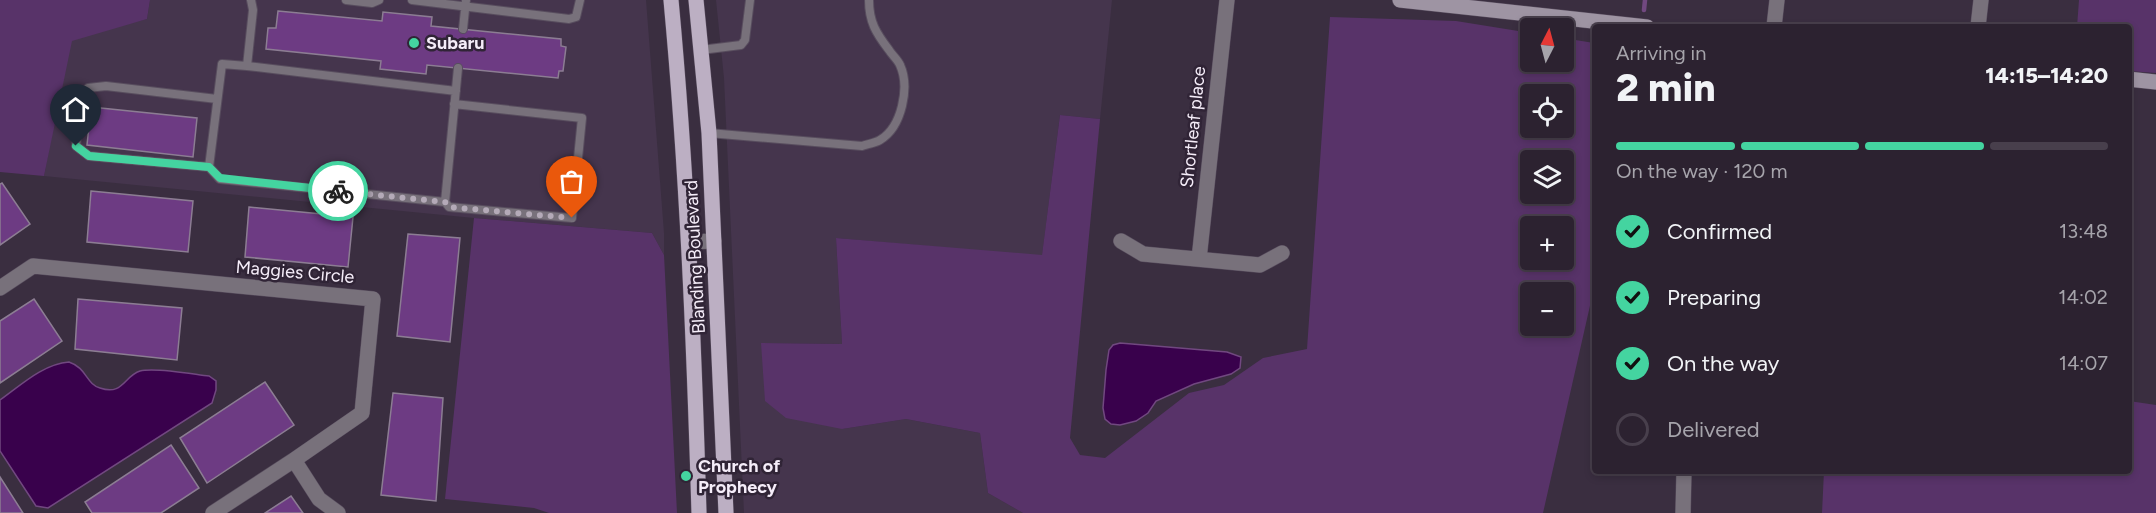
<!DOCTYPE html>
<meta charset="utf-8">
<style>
body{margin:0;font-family:Figtree,sans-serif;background:#342a38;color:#f1f3f6;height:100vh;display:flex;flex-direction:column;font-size:22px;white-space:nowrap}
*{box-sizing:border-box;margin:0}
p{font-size:20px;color:#a6a4ab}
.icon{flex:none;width:33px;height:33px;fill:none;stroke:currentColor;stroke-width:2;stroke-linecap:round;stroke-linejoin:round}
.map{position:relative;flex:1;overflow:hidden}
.details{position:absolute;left:1592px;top:24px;width:540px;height:450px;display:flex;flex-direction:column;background:#2c2230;border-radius:6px;box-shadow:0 3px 9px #0003,0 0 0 2px #483f4c}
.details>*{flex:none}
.needle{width:39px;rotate:6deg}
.buttons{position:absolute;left:1520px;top:18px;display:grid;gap:12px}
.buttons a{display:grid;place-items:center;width:54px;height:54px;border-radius:6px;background:#2c2230;box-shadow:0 3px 9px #0003,0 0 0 2px #483f4c;font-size:30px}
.pin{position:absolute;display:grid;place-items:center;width:51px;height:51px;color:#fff;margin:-62px -26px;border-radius:50% 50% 50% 0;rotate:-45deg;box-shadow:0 0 6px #0007}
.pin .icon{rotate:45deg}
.courier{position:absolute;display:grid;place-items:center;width:60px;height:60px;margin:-30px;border:4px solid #44d4a0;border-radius:50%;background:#fff;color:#222;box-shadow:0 2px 8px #0007}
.overview em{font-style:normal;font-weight:800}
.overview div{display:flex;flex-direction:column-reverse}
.overview{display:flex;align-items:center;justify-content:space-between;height:102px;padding:0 24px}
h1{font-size:39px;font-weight:800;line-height:45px}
.bar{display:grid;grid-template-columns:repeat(4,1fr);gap:9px 6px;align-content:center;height:72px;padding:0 24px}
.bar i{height:8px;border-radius:4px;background:#483f4c}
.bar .current{background:#44d4a0}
.bar p{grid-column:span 4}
ol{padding:0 24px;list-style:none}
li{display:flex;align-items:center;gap:18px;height:66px}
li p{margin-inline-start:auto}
li .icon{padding:6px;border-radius:50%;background:#44d4a0;color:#111;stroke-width:4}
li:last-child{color:#a6a4ab}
li i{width:33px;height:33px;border:3px solid #483f4c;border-radius:50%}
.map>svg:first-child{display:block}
.built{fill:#45354d}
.green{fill:#583369;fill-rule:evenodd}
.water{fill:#39014c;stroke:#714880;stroke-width:1.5}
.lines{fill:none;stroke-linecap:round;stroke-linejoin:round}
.stream{stroke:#714880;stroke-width:4.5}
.building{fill:#6d3b83;stroke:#8c7d93;stroke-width:1.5}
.lane-casing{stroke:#584d5e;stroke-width:10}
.street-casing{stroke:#584d5e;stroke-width:16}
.secondary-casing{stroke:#584d5e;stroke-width:16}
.primary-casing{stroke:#584d5e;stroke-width:16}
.lane{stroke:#78717b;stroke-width:8}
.street{stroke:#78717b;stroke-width:15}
.secondary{stroke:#9e94a3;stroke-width:15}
.primary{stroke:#bcafc3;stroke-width:15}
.done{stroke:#b4aab8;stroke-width:6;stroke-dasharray:0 10.8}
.route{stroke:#44d4a0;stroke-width:8}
.poi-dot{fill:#44d4a0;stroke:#302436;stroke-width:2}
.labels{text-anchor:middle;stroke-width:5;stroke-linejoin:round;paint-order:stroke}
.poi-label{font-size:18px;font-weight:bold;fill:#f5edf9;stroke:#302436;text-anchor:start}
.street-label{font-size:18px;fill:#f5edf9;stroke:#302436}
</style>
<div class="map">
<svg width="2156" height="513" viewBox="0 0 2156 513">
<rect width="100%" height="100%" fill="#3a2e40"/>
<path class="built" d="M150,0H646L664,233V255L652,233L474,218L44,176L70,39L147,19Z
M716,0H1112L1100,119L1060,115L1042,256L836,238L842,344L762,343L842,429L906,419L980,433L988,493L1023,513H744L724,78Z"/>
<path class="green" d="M0,0H150L147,19L72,41L44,176L0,172Z
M2079,0H2156V73L2129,71L2128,27H2077Z
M1330,17L1456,21L1530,33V62H1563V38L1594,43V288L1543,513H1023L988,493L980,433L906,419L842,429L786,418L765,401L761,343L842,344L836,238L1042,255L1060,115L1100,119L1070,438L1080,455L1105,458L1189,393L1224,385L1263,358L1307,349ZM1530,94H1563V128H1530ZM1530,160H1563V194H1530ZM1530,226H1563V260H1530ZM1530,292H1563V326H1530Z
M474,218L652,233L664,255L677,513H549L534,508L445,499Z
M2129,401L2156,405V513H1822L1824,471H2128Z"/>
<path class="water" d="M1120,343L1227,352L1241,357L1240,368L1231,374L1194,384L1156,401L1148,413L1136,421L1120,425L1111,424L1105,419L1103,408L1106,370L1109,350L1113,345Z
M69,362C87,368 86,384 100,388C123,396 124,376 140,371C155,367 192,374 209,376L216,381V390L212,403L48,508L36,506L0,451V400C21,385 43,364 69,362Z"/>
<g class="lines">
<path class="stream" d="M1644,10L1645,0"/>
</g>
<path class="building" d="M278,11L382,21L383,12L432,17L431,26L561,39V46L566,47L563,71H559L558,78L427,65L426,74L380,69L381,61L266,49L268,28H276Z
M91,107L197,118L193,157L87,145Z
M2,183L30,224L0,245V184Z
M91,191L193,201L188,252L87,242Z
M249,207L353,217L348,267L245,257Z
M408,234L460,238L450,342L397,336Z
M34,299L62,341L0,383V321Z
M78,299L182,308L177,360L75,349Z
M265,382L294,425L207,483L180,438Z
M393,393L443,398L436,501L381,495Z
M171,445L199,488L161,513H92L85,502Z
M0,477L23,513H0Z
M291,496L303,513H265Z"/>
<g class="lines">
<g class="lane-casing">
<path id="lane" d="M346,0L372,3L379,0
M412,0L569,19L576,17L580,0
M463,29L466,0
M701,50L741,45L745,40L750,0
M247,66L456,91
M217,99L106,86L88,88L81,96L76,146L89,156L209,167L222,64L247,66L253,10L251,0
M709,133L862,146C868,144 875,143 880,140C902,127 910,87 900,65C898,60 892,55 889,50C876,33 869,22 869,0
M209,167L220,179L445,202L449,207L572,218L582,118L454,104
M445,202L458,68"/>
</g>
<g class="street-casing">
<path id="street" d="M1774,27L1777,0
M1978,27L1981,0
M1121,241L1143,254L1260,265L1282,253
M689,242L714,241
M1199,259L1227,0
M0,288L33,266L373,299L362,413L294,460L213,513
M294,460L319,499L338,513
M1683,513L1684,471"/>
</g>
<g class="secondary-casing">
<path id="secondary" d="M1400,0L1647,27
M2128,79L2156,82"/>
</g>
<g class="primary-casing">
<path id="primary" d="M671,0C687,171 694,342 699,513
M696,0L709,133L726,513"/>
</g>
<use href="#lane" class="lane"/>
<use href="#street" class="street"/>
<use href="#secondary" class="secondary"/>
<use href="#primary" class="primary"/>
</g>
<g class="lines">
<path class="done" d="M338,191L445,202L449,207L572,218"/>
<path class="route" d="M76,146L89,156L209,167L220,178L338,191"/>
</g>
<g class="poi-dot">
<circle cx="414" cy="43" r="6"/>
<circle cx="686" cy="476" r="6"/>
</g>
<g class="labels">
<g class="poi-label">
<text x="426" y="49">Subaru</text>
<text x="698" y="472">Church of<tspan x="698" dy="21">Prophecy</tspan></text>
</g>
<g class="street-label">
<text transform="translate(1193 127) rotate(-84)" y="6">Shortleaf place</text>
<text transform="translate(695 257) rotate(-93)" y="6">Blanding Boulevard</text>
<text transform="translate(295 272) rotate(5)" y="6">Maggies Circle</text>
</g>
</g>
</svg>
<div class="buttons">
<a><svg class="needle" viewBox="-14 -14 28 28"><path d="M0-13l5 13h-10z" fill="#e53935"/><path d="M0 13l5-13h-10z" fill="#a6a4ab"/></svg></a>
<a><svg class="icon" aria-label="locate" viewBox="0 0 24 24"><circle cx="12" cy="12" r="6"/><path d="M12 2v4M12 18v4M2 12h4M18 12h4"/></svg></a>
<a><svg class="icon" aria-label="layers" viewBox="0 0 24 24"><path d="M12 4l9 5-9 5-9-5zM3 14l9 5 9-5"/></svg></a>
<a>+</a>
<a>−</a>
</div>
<div class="pin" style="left:572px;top:218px;background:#ea580c"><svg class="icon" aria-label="bag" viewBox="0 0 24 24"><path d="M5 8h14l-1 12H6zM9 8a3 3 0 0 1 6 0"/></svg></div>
<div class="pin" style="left:76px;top:146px;background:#1f2937"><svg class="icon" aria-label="home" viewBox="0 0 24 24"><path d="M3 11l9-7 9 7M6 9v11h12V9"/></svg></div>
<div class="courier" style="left:338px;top:191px"><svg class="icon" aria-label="bike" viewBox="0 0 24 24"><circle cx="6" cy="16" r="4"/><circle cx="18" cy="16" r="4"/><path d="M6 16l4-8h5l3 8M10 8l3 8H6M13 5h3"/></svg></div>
<section class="details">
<div class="overview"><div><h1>2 min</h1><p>Arriving in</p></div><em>14:15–14:20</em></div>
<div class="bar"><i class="current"></i><i class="current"></i><i class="current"></i><i></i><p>On the way · 120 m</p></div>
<ol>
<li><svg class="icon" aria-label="check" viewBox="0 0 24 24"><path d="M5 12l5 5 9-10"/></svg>Confirmed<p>13:48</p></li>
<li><svg class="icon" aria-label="check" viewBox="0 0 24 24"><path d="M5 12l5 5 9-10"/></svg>Preparing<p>14:02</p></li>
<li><svg class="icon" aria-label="check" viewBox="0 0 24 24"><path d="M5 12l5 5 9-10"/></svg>On the way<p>14:07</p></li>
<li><i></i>Delivered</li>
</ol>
</section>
</div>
